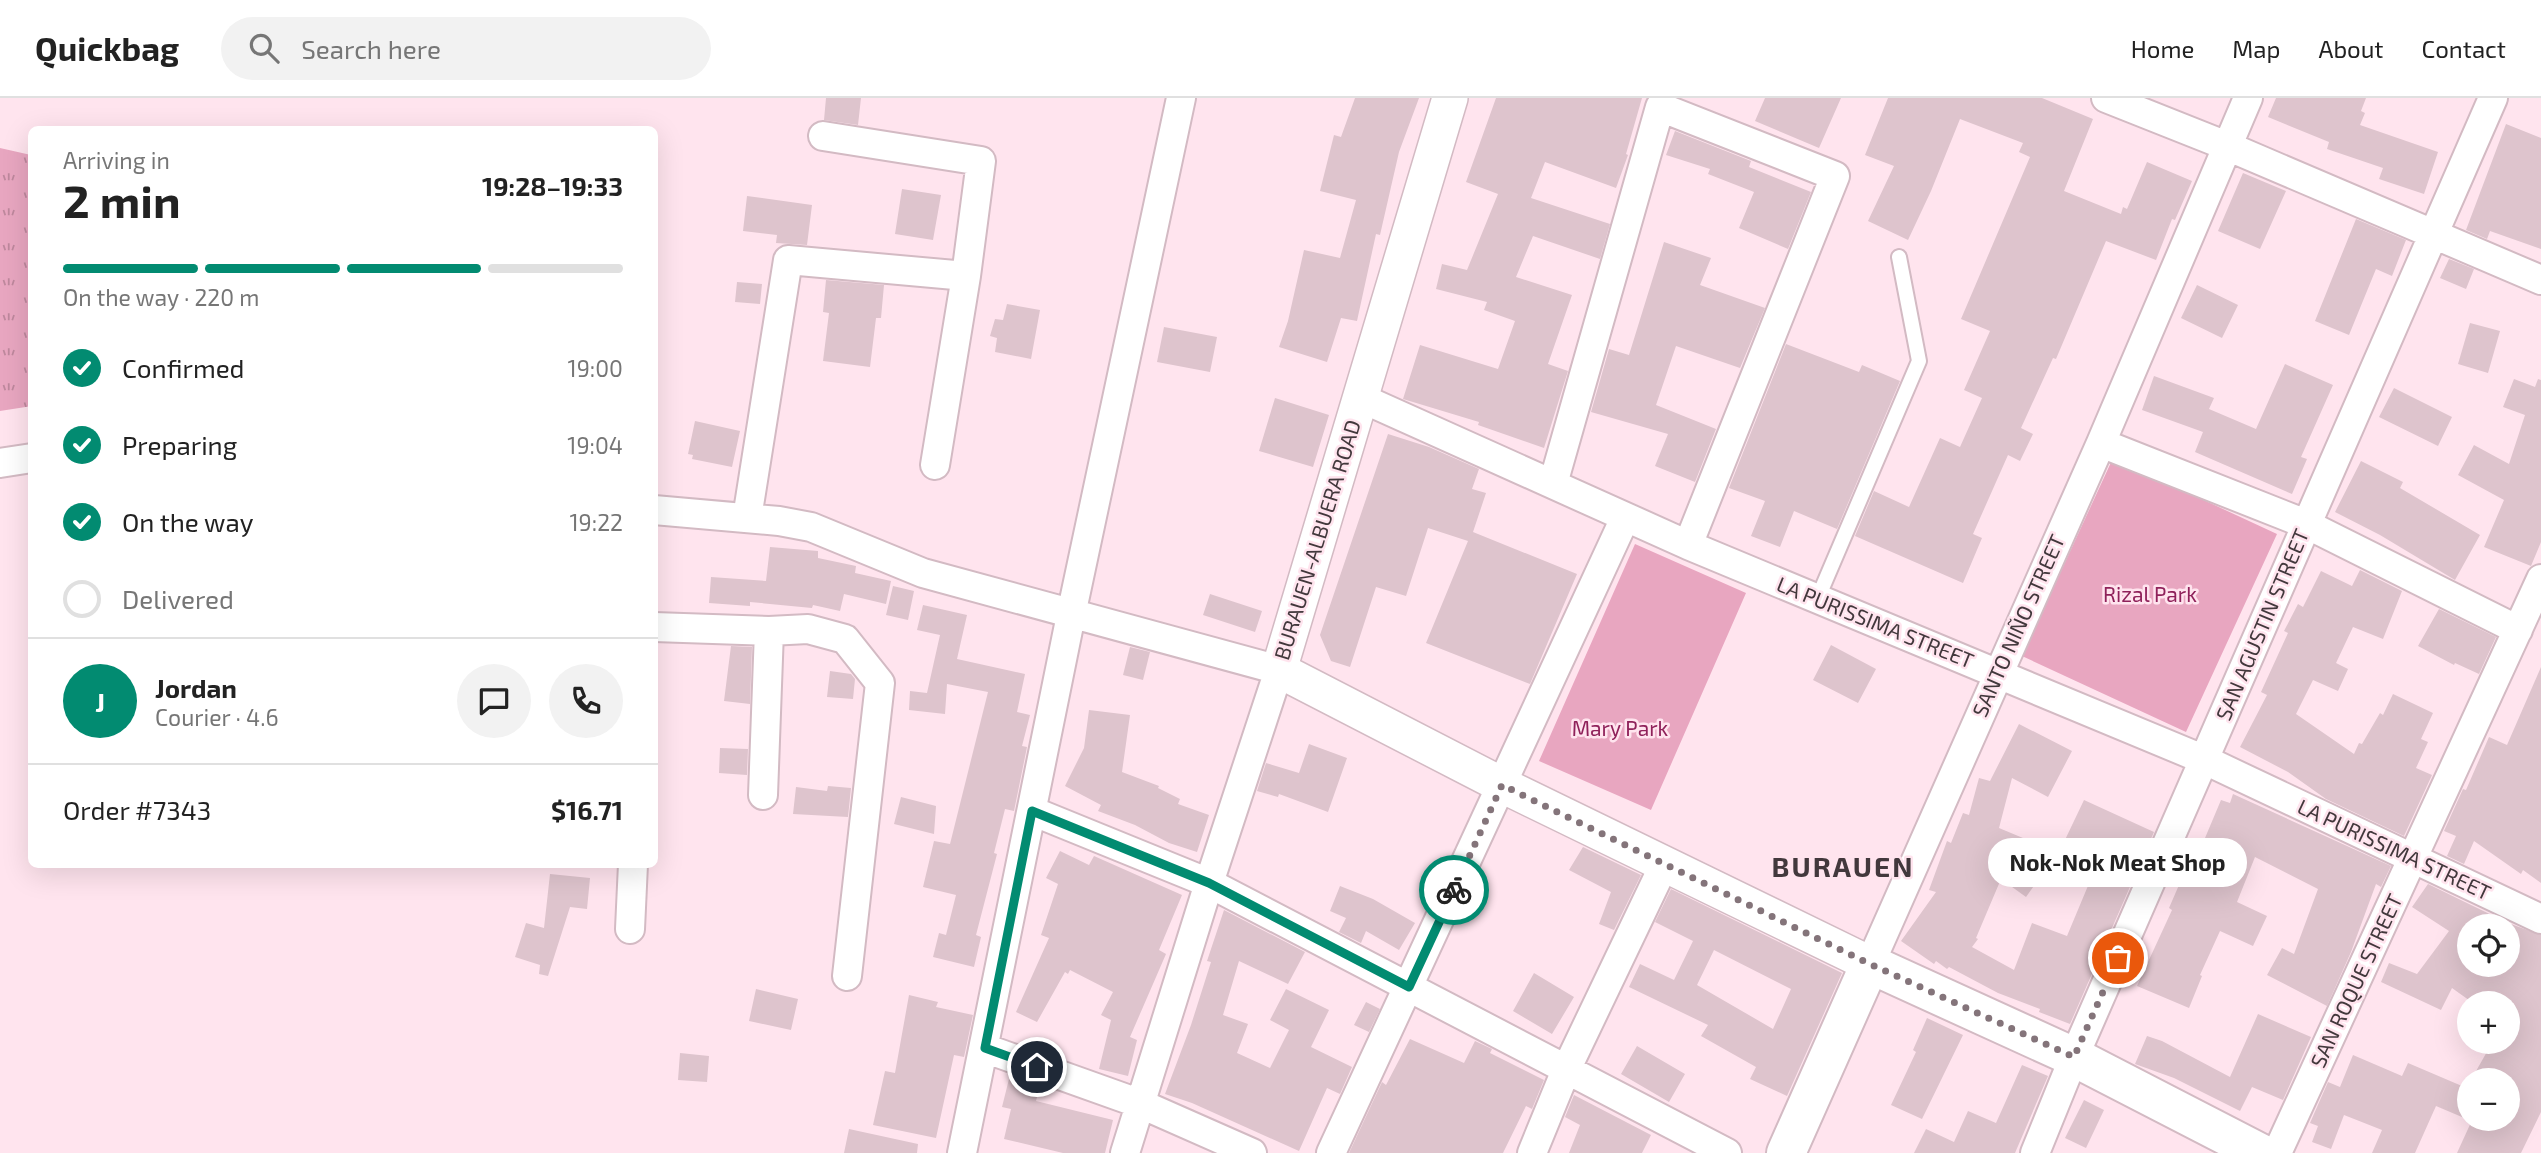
<!DOCTYPE html>
<meta charset="utf-8">
<style>
body{margin:0;font-family:"Exo 2",sans-serif;background:#f2f2f2;color:#222;height:100vh;display:flex;flex-direction:column;font-size:26px;white-space:nowrap}
*{box-sizing:border-box;margin:0}
p{font-size:23px;color:#767676}
.icon{flex:none;width:38px;height:38px;fill:none;stroke:currentColor;stroke-width:2;stroke-linecap:round;stroke-linejoin:round}
.map{position:relative;flex:1;overflow:hidden}
.sheet{position:absolute;left:28px;top:28px;width:630px;height:742px;display:flex;flex-direction:column;background:#fff;border-radius:10px;box-shadow:0 7px 28px #0002}
.sheet>*{flex:none}
.controls{position:absolute;left:2457px;top:816px;display:grid;gap:14px}
.controls a{display:grid;place-items:center;width:63px;height:63px;border-radius:50%;background:#fff;box-shadow:0 7px 28px #0002;font-size:35px}
.pin{position:absolute;display:grid;place-items:center;width:60px;height:60px;color:#fff;margin:-30px;border:4px solid #fff;border-radius:50%;box-shadow:0 2px 7px #0007}
.courier{position:absolute;display:grid;place-items:center;width:70px;height:70px;margin:-35px;border:5px solid #028b71;border-radius:50%;background:#fff;color:#222;box-shadow:0 2px 9px #0007}
.bubble{position:absolute;height:49px;border-radius:24px;background:#fff;box-shadow:0 7px 28px #0002;font-size:23px;font-weight:700;line-height:49px;text-align:center}
.overview em{font-style:normal;font-weight:700}
.overview div{display:flex;flex-direction:column-reverse}
.overview{display:flex;align-items:center;justify-content:space-between;height:119px;padding:0 35px}
h1{font-size:46px;font-weight:700;line-height:52px}
.bar{display:grid;grid-template-columns:repeat(4,1fr);gap:10px 7px;align-content:center;height:84px;padding:0 35px}
.bar i{height:9px;border-radius:5px;background:#e0e0e0}
.bar .current{background:#028b71}
.bar p{grid-column:span 4}
.line{display:flex;align-items:center;gap:18px;padding:0 35px;border-top:2px solid #e0e0e0}
.line div{flex:1}
.round{display:grid;place-items:center;flex:none;width:74px;height:74px;border-radius:37px;background:#f2f2f2}
ol{padding:0 35px;list-style:none}
li{display:flex;align-items:center;gap:21px;height:77px}
li p{margin-inline-start:auto}
li .icon{padding:7px;border-radius:50%;background:#028b71;color:#fff;stroke-width:4}
li:last-child{color:#767676}
li i{width:38px;height:38px;border:4px solid #e0e0e0;border-radius:50%}
header{display:flex;align-items:center;gap:42px;box-sizing:border-box;height:98px;padding:0 35px;background:#fff;border-bottom:2px solid #e0e0e0}
header strong{font-size:33px}
nav{display:flex;gap:38px;margin-inline-start:auto;font-size:24px}
.search{width:490px;height:63px;background:#f2f2f2;display:flex;align-items:center;gap:18px;box-sizing:border-box;padding:0 24px;border-radius:38px;color:#767676;font-size:26px}
.map>svg:first-child{display:block}
.grass{fill:url(#grass-tufts)}
.park{fill:#e8a6c0}
.building{fill:#dec4cd;fill-rule:evenodd}
.lines{fill:none;stroke-linecap:round;stroke-linejoin:round}
.service-casing{stroke:#d3bac3;stroke-width:18}
.minor-casing{stroke:#d3bac3;stroke-width:32}
.tertiary-casing{stroke:#d3bac3;stroke-width:38}
.primary-casing{stroke:#d3bac3;stroke-width:42}
.service{stroke:#fff;stroke-width:14}
.minor{stroke:#fff;stroke-width:28}
.tertiary{stroke:#fff;stroke-width:35}
.primary{stroke:#fff;stroke-width:38}
.done{stroke:#84747a;stroke-width:7;stroke-dasharray:0 12.6}
.route{stroke:#028b71;stroke-width:9}
.labels{text-anchor:middle;stroke-width:5;stroke-linejoin:round;paint-order:stroke}
.street-label{font-size:21px;fill:#42383c;stroke:#ffe4ee}
.park-label{font-size:21px;fill:#8f215a;stroke:#ffe4ee}
.district-label{font-size:28px;font-weight:bold;letter-spacing:2px;fill:#42383c;stroke:#ffe4ee}
</style>
<header>
<strong>Quickbag</strong>
<div class="search"><svg class="icon" aria-label="search" viewBox="0 0 24 24"><circle cx="10" cy="10" r="6"/><path d="M15 15l6 6"/></svg>Search here</div>
<nav><a>Home</a><a>Map</a><a>About</a><a>Contact</a></nav>
</header>
<div class="map">
<svg width="2541" height="1055" viewBox="0 0 2541 1055">
<defs>
<pattern id="grass-tufts" width="24" height="20" patternUnits="userSpaceOnUse" patternTransform="scale(1.75)"><rect width="24" height="20" fill="#e8a6c0"/><path d="M3 7l-1-3M5 7V3M7 7l1-3M15 17l-1-3M17 17v-4M19 17l1-3" fill="none" stroke="#be889d"/></pattern>
</defs>
<rect width="100%" height="100%" fill="#ffe4ee"/>
<path class="grass" d="M0,50L31,57L32,308L0,313Z"/>
<path class="park" d="M2113,360L2277,436L2186,634L2022,558Z
M1635,446L1746,495L1651,712L1539,663Z"/>
<path class="building" d="M826,0H861L858,27L824,22Z
M1355,0H1419L1399,54L1380,137L1376,136L1357,223L1341,220L1327,264L1279,249L1288,223L1304,152L1340,160L1356,102L1320,93L1334,37L1341,39Z
M1496,0H1642L1626,56L1628,57L1616,90L1545,64L1531,100L1610,126L1600,161L1533,138L1516,179L1572,197L1548,266L1568,273L1544,350L1478,327L1479,324L1403,301L1420,247L1498,271L1515,223L1484,212L1487,204L1436,191L1442,166L1467,172L1498,96L1466,84Z
M1765,0H1841L1819,50L1755,23Z
M1888,0H2042L2093,21L2064,93L2121,116L2123,109L2127,111L2147,64L2192,83L2175,122L2172,121L2156,162L2106,143L2056,261L2053,260L2021,330L2033,336L2020,363L2008,357L1973,436L1982,440L1963,485L1855,438L1874,393L1909,409L1940,340L1960,349L1982,300L1964,292L1990,233L1961,221L2030,59L2019,54L2023,45L1960,21L1931,93L1908,142L1868,123L1894,68L1865,57Z
M2276,0H2366L2361,13L2365,15L2360,27L2438,54L2424,96L2379,81L2383,70L2327,51L2329,44L2268,19Z
M2506,26L2541,40V151L2490,133L2487,141L2466,132Z
M1675,33L1751,63L1749,69L1811,94L1788,151L1739,130L1754,94L1708,76L1710,71L1666,57Z
M2243,75L2286,93L2260,151L2218,133Z
M902,91L941,97L933,142L895,136Z
M747,98L812,107L807,147L776,145L777,137L743,133Z
M2356,121L2406,142L2392,178L2376,171L2349,237L2315,223Z
M1664,144L1711,160L1700,187L1765,210L1740,270L1676,248L1656,307L1716,331L1695,384L1655,368L1668,336L1591,314L1609,251L1629,257Z
M2449,161L2474,171L2466,191L2440,180Z
M826,182L884,187L881,220H876L870,269L823,263L829,215L823,214Z
M737,184L762,186L760,206L735,204Z
M2197,187L2238,207L2222,240L2181,220Z
M1007,206L1040,212L1031,261L995,254L997,240L990,238L995,221L1003,222Z
M2470,225L2500,233L2488,275L2458,266Z
M1164,229L1217,239L1210,274L1157,264Z
M1786,246L1859,274L1862,267L1900,283L1837,431L1794,413L1780,449L1751,438L1765,403L1729,390Z
M2285,266L2333,287L2301,359L2307,361L2292,396L2195,354L2203,334L2142,312L2154,278L2214,300L2209,311L2256,331Z
M2514,281L2535,289L2538,281L2541,282V444L2531,468L2484,449L2504,402L2458,377L2474,347L2509,366L2525,317L2503,309Z
M2394,290L2452,319L2438,348L2379,319Z
M1275,300L1329,317L1313,369L1259,353Z
M695,323L740,333L732,369L692,361L693,357L688,356Z
M1388,336L1429,349L1479,371L1472,391L1486,395L1473,434L1577,476L1530,586L1426,545L1468,443L1428,430L1406,498L1376,489L1350,569L1331,563L1320,537Z
M2361,363L2403,384L2400,390L2480,437L2455,482L2380,437L2335,414Z
M770,449L818,453V460L856,468L855,475L891,483L886,506L844,496L840,513L813,507L812,510L750,504V508L709,505L711,479L766,483Z
M2360,472L2402,493L2383,541L2353,529L2336,565L2348,571L2338,593L2313,582L2296,616L2354,656L2359,645L2362,646L2380,615L2383,617L2393,596L2433,615L2421,641L2428,644L2416,670L2432,677L2404,738L2326,701L2288,674L2240,649L2267,597L2261,594L2288,535L2284,533L2298,506L2303,509L2321,473L2352,488Z
M893,488L914,493L908,522L886,517Z
M1210,496L1262,513L1255,534L1203,517Z
M923,507L967,517L957,561L1025,576L1017,614L1030,617L1022,648L1027,649L1014,713L1005,711L994,755L997,756L976,837L981,839L974,869L933,859L939,835L946,837L956,797L923,789L934,743L950,746L988,594L947,586L945,616L909,612L910,593L927,595L940,537L917,532Z
M2439,511L2496,539L2479,576L2455,565L2454,567L2418,548Z
M1831,547L1876,571L1858,605L1813,582Z
M731,548L752,549L750,606L724,603Z
M1130,549L1150,554L1143,582L1123,577Z
M2541,569V785L2523,772L2521,776L2474,743L2464,766L2447,758L2456,738L2444,733L2463,691L2466,692L2489,639L2507,647Z
M830,573L851,576L855,581L853,601L827,599Z
M1089,612L1130,617L1122,674L1159,688L1158,690L1180,701L1178,706L1209,717L1197,754L1169,745L1135,727L1098,713L1101,707L1065,688L1084,650Z
M2019,626L2072,653L2048,699L2012,680L1999,730L2023,740L2053,761L2026,799L2001,781L1976,840L1978,841L1972,849L2014,872L2032,825L2067,838L2090,783L2053,767L2084,702L2154,734L2070,926L2039,914L2040,911L1998,895L1949,869L1947,871L1936,863L1934,866L1901,843L1936,794L1929,792L1947,743L1951,745L1963,715L1969,717L1979,680L1990,683Z
M1309,646L1347,660L1328,714L1279,696L1278,699L1257,693L1266,665L1299,675Z
M720,650L748,651L747,677L719,675Z
M828,688L851,690L848,719L793,716L796,689L827,693Z
M2233,696L2391,768L2381,789L2376,786L2351,854L2327,908L2267,877L2282,850L2294,856L2318,791L2255,759L2237,804L2267,818L2253,848L2220,833L2200,877L2202,878L2189,910L2137,888L2172,812L2169,810L2192,757L2197,759L2221,702L2230,705Z
M901,699L936,708L934,736L894,726Z
M1583,749L1641,777L1614,832L1599,826L1611,794L1569,772Z
M1060,753L1089,767L1094,758L1182,797L1159,852L1166,856L1130,939L1137,942L1128,978L1099,971L1111,922L1101,917L1113,894L1070,872L1068,876L1065,874L1037,924L1016,914L1049,840L1041,837L1058,786L1046,780Z
M550,776L590,780L587,811L570,809L548,878L539,876L540,867L515,859L526,825L544,830Z
M2428,786L2508,825L2541,837V1014L2521,1055H2457L2473,1020H2508V982H2471L2493,943H2508V916L2514,905H2473L2452,890L2441,912L2381,884L2389,865L2417,876L2449,833L2412,809ZM2469,828H2508V866H2469Z
M1340,788L1373,801L1415,825L1399,852L1366,833L1361,845L1339,834L1346,820L1330,813Z
M1671,791L1842,875L1787,998L1750,981L1756,969L1701,938L1708,927L1629,889L1640,866L1674,882L1693,843L1655,824ZM1714,852L1791,891L1773,931L1697,887Z
M1224,812L1305,854L1288,886L1239,863L1223,917L1248,926L1237,955L1270,970L1289,932L1270,922L1286,891L1329,912L1311,949L1352,969L1340,996L1327,990L1299,1053L1192,1005L1165,996L1191,927L1211,864L1207,863Z
M1534,875L1574,899L1552,936L1513,913Z
M756,891L798,901L791,932L749,923Z
M909,897L938,904L936,909L973,917L964,959L954,957L936,1040L873,1027L885,973L895,975Z
M1366,904L1380,911L1369,934L1354,927Z
M2258,916L2311,939L2283,1002L2252,989L2240,1013L2174,980L2135,966L2147,938L2162,943L2230,979Z
M1927,920L1963,937L1922,1021L1891,1007L1916,954L1913,952Z
M1410,941L1464,965L1475,943L1492,951L1490,955L1544,982L1532,1011L1526,1008L1503,1055H1349L1382,984L1386,987Z
M1637,948L1685,976L1669,1004L1621,976Z
M680,955L709,958L707,984L678,982Z
M2353,957L2402,978L2408,965L2469,991V1022L2436,1008L2415,1055H2372L2382,1032L2344,1017L2331,1051L2312,1044L2318,1028L2310,1025L2328,984L2340,989Z
M2022,967L2048,978L2015,1055H1914L1926,1031L1954,1044L1968,1013L1996,1025Z
M1010,977L1040,988L1036,1003L1113,1022L1105,1055H1063L1004,1041L1011,1011L1002,1009Z
M1574,997L1651,1037L1642,1055H1569L1580,1027L1565,1019Z
M2084,1002L2104,1012L2086,1050L2065,1040Z
M849,1031L918,1046L917,1055H844Z"/>
<g class="lines">
<g class="service-casing">
<path id="service" d="M1817,502L1919,263L1899,159"/>
</g>
<g class="minor-casing">
<path id="minor" d="M2106,0L2227,48L2541,182
M823,38L981,63L966,178L935,367
M1361,300L1688,447L2205,662L2541,821
M2101,345L2306,426L2518,532
M0,365L32,360
M1553,386L1660,9L1835,78L1688,447
M654,412L779,423L811,429L923,475L1279,572L1209,785L1125,1055
M747,420L788,162L966,178
M654,529L769,533L808,531L845,541L880,585L847,878
M763,697L769,533
M1032,713L1209,785L1727,1055
M630,831L633,766
M1870,866L2101,345L2248,0
M984,950L1141,1006L1252,1055
M962,1055L1071,517L1181,0
M1331,1055L1625,420
M1532,1055L1566,972L1665,765
M2035,1055L2074,959L2493,0
M2277,1055L2541,481"/>
</g>
<g class="tertiary-casing">
<path id="tertiary" d="M1450,0L1279,572L1502,687L1870,866"/>
</g>
<g class="primary-casing">
<path id="primary" d="M1786,1055L1870,866L2074,959L2260,1055"/>
</g>
<use href="#service" class="service"/>
<use href="#minor" class="minor"/>
<use href="#tertiary" class="tertiary"/>
<use href="#primary" class="primary"/>
</g>
<g class="lines">
<path class="done" d="M1454,792L1502,687L1870,866L2074,959L2118,860"/>
<path class="route" d="M1037,969L985,950L1032,713L1209,785L1409,889L1454,792"/>
</g>
<g class="labels">
<g class="street-label">
<text transform="translate(1318 442) rotate(-73)" y="7">BURAUEN-ALBUERA ROAD</text>
<text transform="translate(1875 525) rotate(22)" y="7">LA PURISSIMA STREET</text>
<text transform="translate(2263 527) rotate(-67)" y="7">SAN AGUSTIN STREET</text>
<text transform="translate(2019 528) rotate(-66)" y="7">SANTO NIÑO STREET</text>
<text transform="translate(2394 752) rotate(25)" y="7">LA PURISSIMA STREET</text>
<text transform="translate(2357 883) rotate(-65)" y="7">SAN ROQUE STREET</text>
</g>
<g class="park-label">
<text x="2150" y="504">Rizal Park</text>
<text x="1620" y="638">Mary Park</text>
</g>
<g class="district-label">
<text x="1843" y="779">BURAUEN</text>
</g>
</g>
</svg>
<div class="controls">
<a><svg class="icon" aria-label="locate" viewBox="0 0 24 24"><circle cx="12" cy="12" r="6"/><path d="M12 2v4M12 18v4M2 12h4M18 12h4"/></svg></a>
<a>+</a>
<a>−</a>
</div>
<div class="pin" style="left:2118px;top:860px;background:#ea580c"><svg class="icon" aria-label="bag" viewBox="0 0 24 24"><path d="M5 8h14l-1 12H6zM9 8a3 3 0 0 1 6 0"/></svg></div>
<div class="pin" style="left:1037px;top:969px;background:#1f2937"><svg class="icon" aria-label="home" viewBox="0 0 24 24"><path d="M3 11l9-7 9 7M6 9v11h12V9"/></svg></div>
<div class="courier" style="left:1454px;top:792px"><svg class="icon" aria-label="bike" viewBox="0 0 24 24"><circle cx="6" cy="16" r="4"/><circle cx="18" cy="16" r="4"/><path d="M6 16l4-8h5l3 8M10 8l3 8H6M13 5h3"/></svg></div>
<div class="bubble" style="left:1988px;top:740px;width:259px">Nok-Nok Meat Shop</div>
<section class="sheet">
<div class="overview"><div><h1>2 min</h1><p>Arriving in</p></div><em>19:28–19:33</em></div>
<div class="bar"><i class="current"></i><i class="current"></i><i class="current"></i><i></i><p>On the way · 220 m</p></div>
<ol>
<li><svg class="icon" aria-label="check" viewBox="0 0 24 24"><path d="M5 12l5 5 9-10"/></svg>Confirmed<p>19:00</p></li>
<li><svg class="icon" aria-label="check" viewBox="0 0 24 24"><path d="M5 12l5 5 9-10"/></svg>Preparing<p>19:04</p></li>
<li><svg class="icon" aria-label="check" viewBox="0 0 24 24"><path d="M5 12l5 5 9-10"/></svg>On the way<p>19:22</p></li>
<li><i></i>Delivered</li>
</ol>
<div class="line" style="height:126px"><b class="round" style="background:#028b71;color:#fff">J</b><div><b>Jordan</b><p>Courier · 4.6</p></div><a class="round"><svg class="icon" aria-label="chat" viewBox="0 0 24 24"><path d="M4 5h16v11H9l-5 4z"/></svg></a><a class="round"><svg class="icon" aria-label="phone" viewBox="0 0 24 24"><path d="M5 4h4l2 5-3 2q2 4 5 5l2-3 5 2v4C11 20 4 13 5 4z"/></svg></a></div>
<div class="line" style="height:91px"><div>Order #7343</div><b>$16.71</b></div>
</section>
</div>
